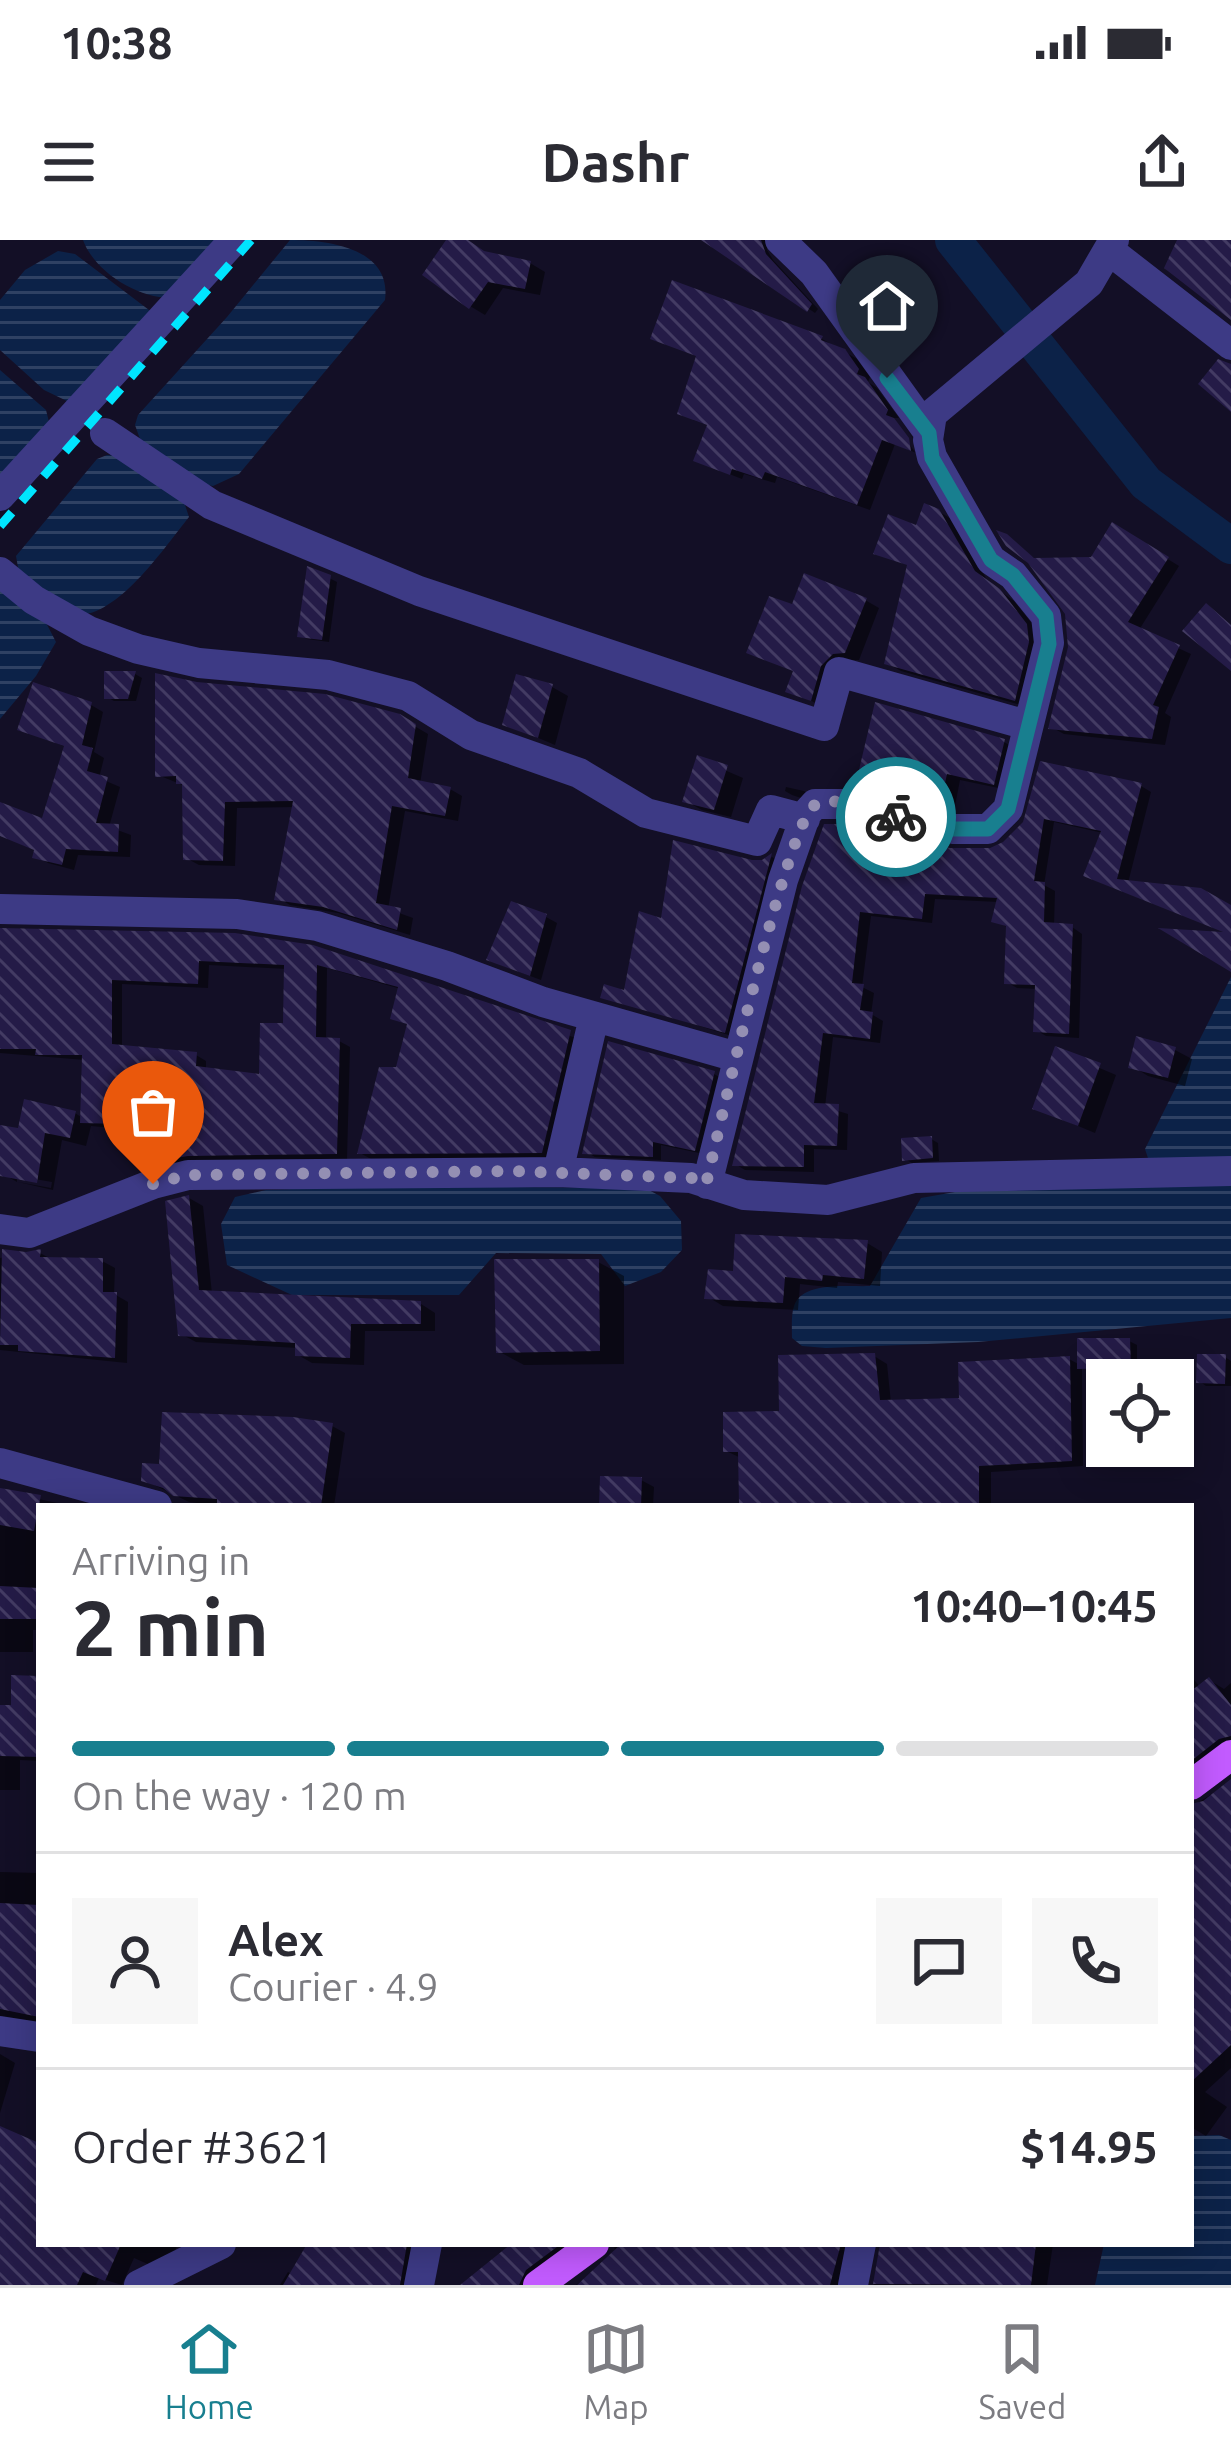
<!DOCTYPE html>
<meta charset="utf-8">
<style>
body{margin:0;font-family:Ubuntu,sans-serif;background:#f7f7f7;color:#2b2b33;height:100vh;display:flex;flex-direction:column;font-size:45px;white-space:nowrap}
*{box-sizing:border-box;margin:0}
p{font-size:39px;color:#7c7c81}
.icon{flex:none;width:66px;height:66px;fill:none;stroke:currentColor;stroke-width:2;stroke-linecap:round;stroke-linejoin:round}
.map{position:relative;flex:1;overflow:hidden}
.details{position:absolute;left:36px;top:1263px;width:1158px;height:744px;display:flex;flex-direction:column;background:#fff;border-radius:0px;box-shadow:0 6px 30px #0003}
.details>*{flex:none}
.tools{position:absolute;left:1086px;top:1119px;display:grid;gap:24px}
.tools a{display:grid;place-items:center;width:108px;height:108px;border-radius:0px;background:#fff;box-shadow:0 6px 30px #0003;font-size:60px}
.pin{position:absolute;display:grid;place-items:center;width:102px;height:102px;color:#fff;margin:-123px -51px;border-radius:50% 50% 50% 0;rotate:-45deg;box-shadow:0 0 12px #0007}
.pin .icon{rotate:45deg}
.courier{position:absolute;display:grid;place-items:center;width:120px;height:120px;margin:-60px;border:9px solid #187f8f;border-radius:50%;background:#fff;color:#222;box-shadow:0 3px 15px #0007}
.head em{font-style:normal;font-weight:700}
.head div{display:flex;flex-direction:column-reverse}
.head{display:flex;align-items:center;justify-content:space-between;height:204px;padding:0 36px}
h1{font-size:78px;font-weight:700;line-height:90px}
.bar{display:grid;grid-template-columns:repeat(4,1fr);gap:18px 12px;align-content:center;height:144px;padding:0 36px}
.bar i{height:15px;border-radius:9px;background:#e1e1e2}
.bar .current{background:#187f8f}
.bar p{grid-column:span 4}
.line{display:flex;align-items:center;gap:30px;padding:0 36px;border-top:3px solid #e1e1e2}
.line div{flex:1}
.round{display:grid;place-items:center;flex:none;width:126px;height:126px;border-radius:0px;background:#f7f7f7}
.status{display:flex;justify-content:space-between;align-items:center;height:84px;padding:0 60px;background:#fff;direction:ltr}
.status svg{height:33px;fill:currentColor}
header{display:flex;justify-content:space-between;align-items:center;height:156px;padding:0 36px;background:#fff;font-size:54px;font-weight:700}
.tab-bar{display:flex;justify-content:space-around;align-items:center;height:168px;border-top:3px solid #e1e1e2;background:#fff;font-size:33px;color:#7c7c81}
.tab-bar a{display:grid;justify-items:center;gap:6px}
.tab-bar .current{color:#187f8f}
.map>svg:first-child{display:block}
.water{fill:url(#water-rules)}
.shadow{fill:#0007;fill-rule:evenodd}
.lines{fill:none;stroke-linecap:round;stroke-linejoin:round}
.canal{stroke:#0c2248;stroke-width:36}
.building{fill:url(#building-back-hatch);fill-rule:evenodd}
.minor{stroke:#3d3a85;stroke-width:30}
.major{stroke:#c25bff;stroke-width:30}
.rail{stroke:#00e5ff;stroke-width:9;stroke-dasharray:18 15;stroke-linecap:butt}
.done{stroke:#948fb3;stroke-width:12;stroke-dasharray:0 21.6}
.route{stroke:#187f8f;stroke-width:15}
</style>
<div class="status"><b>10:38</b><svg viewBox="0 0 49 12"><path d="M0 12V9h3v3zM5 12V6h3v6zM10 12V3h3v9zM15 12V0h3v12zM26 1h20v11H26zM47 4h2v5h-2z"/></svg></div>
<header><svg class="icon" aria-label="menu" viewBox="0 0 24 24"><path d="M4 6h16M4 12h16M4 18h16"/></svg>Dashr<svg class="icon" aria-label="share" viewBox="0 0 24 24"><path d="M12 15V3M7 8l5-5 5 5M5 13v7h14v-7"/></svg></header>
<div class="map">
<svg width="1231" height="2045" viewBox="0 0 1231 2045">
<defs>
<pattern id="water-rules" width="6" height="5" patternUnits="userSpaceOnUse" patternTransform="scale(3)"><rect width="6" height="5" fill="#0c2248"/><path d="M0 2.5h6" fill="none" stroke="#2f4163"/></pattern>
<pattern id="building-back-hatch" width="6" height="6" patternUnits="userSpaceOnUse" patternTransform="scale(3)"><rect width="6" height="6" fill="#241b47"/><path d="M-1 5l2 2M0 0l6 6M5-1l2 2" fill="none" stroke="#433b63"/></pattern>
</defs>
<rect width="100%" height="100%" fill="#130f26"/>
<path class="water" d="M83,0H221L170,58C137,58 94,31 83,0Z
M290,0C328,0 392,8 385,60L239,234L213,246L194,242L140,199L135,185L138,175L227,77Z
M58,11L75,14L153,73L69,162L44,150L0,110V60L25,30Z
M0,130L46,170L50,186L0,244Z
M107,215L120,216L183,259L189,277C164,308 122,371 81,375L19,333L16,316L97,219Z
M0,347L42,375L56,402L36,436L0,479Z
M1231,737V919L1148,918L1145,909Z
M1231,943V1078L978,1102L826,1108L802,1106L792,1098C792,1089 791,1075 794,1066C802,1041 848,1047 870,1046L921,958L972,949Z
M378,946L645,948L660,956L681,981L682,1010L661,1032L625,1046L601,1014L496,1013L459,1055H292L227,1025L221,984L235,957L266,950Z
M1219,1895L1231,1900V2045H1095L1104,2004H1191V1896Z"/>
<path class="shadow" d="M450,0H465L487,15L530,23L545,32L540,55L503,48L485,75L470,66Z
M709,0H769L767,10L773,20L818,69L815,73Z
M674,44L822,99L857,119L870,137L868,142L877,148L899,178H890L915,212L920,209L906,188L920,208L921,215L895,204L870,270L777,237L775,243L744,234L742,239L709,226L710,186L693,180L699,117Z
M938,271L953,280L988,342L1014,361L1040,394L1028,467L901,431L887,423L910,326L876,313Z
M1114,286L1179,326L1139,390L1191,414L1165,473L1171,477L1165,505L1064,494L1051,487L1071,407L1068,373L1030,321L1003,296L1038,321L1093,320Z
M329,338L337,342L329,402L307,399L300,395Z
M865,360L879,368L859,420H848L825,467L789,451L796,432Z
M135,434L142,438L136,461H114L107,457Z
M552,447L568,456L555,505L505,484Z
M91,465L103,472L94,512L104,518L99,538L120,547L109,587L131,595L130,617L78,615L74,630L48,623L36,616L37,611L0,595V565L44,582L66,507L20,489Z
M399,477L428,494L420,544L450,549L462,556L458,581L405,571L388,669L413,678L410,695L338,673L290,665L278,658L295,567L237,568L235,626L199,625L186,618L185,546L158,535Z
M1004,502L1018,510L1008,550L960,540L954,571L872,553L859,545Z
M699,519L743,538L731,577L702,570L686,561Z
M1141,546L1151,552L1128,643L1231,669V694L1097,641L1103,593L1054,582L1044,645L1055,651L1054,686L1072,687L1082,694L1079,798L1046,796L1036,790L1038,749L1017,748L1007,742L1009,688L994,680L999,662L935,659L932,683L871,676L862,747L874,753L871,774L883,781L880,803L833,797L825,867L848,874L847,910L814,909V932L745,930L735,924L805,646L950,611H989L1005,604L1025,583Z
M786,547L804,551L809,554L804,559L792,555L785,551Z
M772,617L781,622L735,797L603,756L627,754L663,682Z
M546,677L557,683L541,740L501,725Z
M235,696L580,799L553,917L371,919L360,913L398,830L410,785L394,778L401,749L327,728L326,801H339L350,807L347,919L200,920L156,927L146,921V915L124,909V889L91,886L86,906L62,900L53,950L18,942L51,948L52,942L17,936V942L5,935L20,891L75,873L84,879L85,820L0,813V725ZM209,725L287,729L285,786L262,837L206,830V821L196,815L122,808V744L208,748Z
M1057,810L1116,835L1095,893L1035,868Z
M1175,810L1192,819L1185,846L1148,836L1132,826Z
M714,834L723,839L704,914L661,905V920L595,917L586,912Z
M931,899L938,903L939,921L912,923L905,919Z
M189,958L203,966L212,1054L421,1064L435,1073V1091H365L364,1125L312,1123L298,1115V1108L196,1102L181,1094Z
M867,1003L882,1012L880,1046L838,1042L837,1048L800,1044L798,1070L723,1066L708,1057L736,1035Z
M40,1013L53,1020L102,1021L115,1028L114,1054L128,1062L127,1123L0,1110V1018Z
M598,1022L624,1036V1124L524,1125L498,1111Z
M1129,1101L1137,1105V1131L1082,1129L1083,1226L991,1232V1266H743L741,1218L726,1211L874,1116L887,1124L891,1163L962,1161L1069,1119L1080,1125Z
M1225,1117L1231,1121V1146H1206L1199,1141Z
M332,1186L345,1193L334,1266H220L189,1262L144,1240L162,1228Z
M641,1240L654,1247L653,1266H602Z
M0,1251L72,1266H39V1390H33V1412H0Z
M1191,1436L1200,1447L1209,1440L1224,1449L1231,1443V1513L1191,1543Z
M39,1439V1521L20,1520V1550H0V1468H13Z
M1231,1542V1828L1205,1852L1227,1867L1206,1896L1191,1887V1567Z
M0,1632L39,1633V1782L0,1788Z
M0,1814L15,1823L0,1873Z
M0,1889L39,1906V2004H178L169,2024L159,2029L134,2018L122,2045L99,2038L96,2045H0Z
M311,2004H423L416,2045H280L288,2032L293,2035Z
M515,2004H589L536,2045H464Z
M614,2004H860L850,2045H576L609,2021L615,2012Z
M882,2004H1053L1047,2045H874Z"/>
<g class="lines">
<path class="canal" d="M953,0L1146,243L1231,306"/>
</g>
<path class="building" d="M446,0H468L484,11L531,21L525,49L488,42L469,69L422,35Z
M701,0H761L766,14L812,64L807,72Z
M1177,0H1231V80L1164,28Z
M672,40L823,96L821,100L845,109L859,129L857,134L865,137L888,170L886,175L894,178L909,198L911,211L882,200L857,265L765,232L762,239L732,229L730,235L693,221L707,185L677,174L696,116L650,99Z
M1218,119L1231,124V172L1198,144Z
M924,263L939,269L975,331L1000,349L1027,384L1029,402L1015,461L884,424L907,325L873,314L888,274L916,285Z
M1112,282L1169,317L1128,382L1180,405L1153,465L1159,467L1152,499L1048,489L1068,407L1065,374L1028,323L1006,306L996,290L1007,294L1034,318L1091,317Z
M307,326L331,335L322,400L297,397Z
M804,333L867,358L845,413L833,414L821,426L811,461L785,452L793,431L746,413L769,356L792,364Z
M1206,363L1231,385V431L1182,391Z
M104,431H136L128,459H104Z
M155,433L197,442L325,454L400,474L416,484L408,538L451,547L445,576L392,566L376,663L401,668L397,690L323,667L274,660L293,561L225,562L223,621L183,620L182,544H176V536L155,537Z
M516,434L553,444L538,498L502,485Z
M33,442L92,462L82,505L93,508L87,531L108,537L96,583L119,584L118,612L66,609L62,625L32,618L34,610L0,596V562L42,578L64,506L17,490Z
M875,462L1005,499L994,545L947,534L940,566L855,547Z
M697,515L728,525L714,570L682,562Z
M1040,521L1142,543L1117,639L1201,648L1231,665V732L1158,688L1223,692L1083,636L1101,591L1044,579L1034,641L1045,642L1044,682L1073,684L1069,794L1033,792L1035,745L1004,744L1006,686L991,682L997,658L925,654L922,679L860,672L852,743L864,744L860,770L873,772L870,799L823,793L814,863L839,864L837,906L804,905V927L732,926L802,646L824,584H842L950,608H990L1003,602L1023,582Z
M673,600L752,620H762L772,613L725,793L600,758L604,744L624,750L639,671L661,678Z
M511,661L547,674L530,736L486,720Z
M0,688L235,693L313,705L571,790L542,913L357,914L379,827H396L407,784L390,779L398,747L317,725L316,797L340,798L337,914L188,916L143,923V911H121L122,884L80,883L82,815H35L36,809H0ZM199,721L284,725L283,783H260L259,834L196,826L197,812L112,804V740L198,744Z
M1136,796L1176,807L1168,838L1128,828Z
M608,801L715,831L695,911L653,902V917L582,914Z
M1055,806L1101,823L1078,886L1032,869Z
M24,859L76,871L70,898L45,893L37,943L0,936V885L18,888Z
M932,896L933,918L902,921L901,898Z
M189,955L199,1050L421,1061V1084H351L350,1118L295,1116V1103L178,1096L165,961Z
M735,994L868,1000L864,1039L823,1035L822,1041L785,1037L783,1063L704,1059L708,1029L733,1031Z
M2,1009L26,1012L41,1009L40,1017L103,1018V1052H117L115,1118L18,1111V1105H0Z
M494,1019H599L600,1111L496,1113Z
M1077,1098H1130L1131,1128L1077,1129Z
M875,1113L880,1160L959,1158L958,1122L1070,1116L1072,1221L979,1226V1266L739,1264L738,1212H723V1172L779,1171L778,1115Z
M1197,1114H1226L1225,1144L1196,1143Z
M162,1172L293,1177L333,1183L321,1266H217V1259L173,1256L163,1248L141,1241L142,1223L159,1224Z
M600,1236L642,1237L641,1266H599Z
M0,1248L41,1255L34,1291L0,1285Z
M0,1346L39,1348V1379H0Z
M11,1435L39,1436V1517L0,1516V1465H11Z
M1209,1437L1231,1465V1496L1219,1499L1191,1521V1451Z
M1231,1539V1805L1191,1842V1564L1203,1561Z
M0,1663L39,1665V1777L0,1769Z
M0,1886L39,1903V2004H121L105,2041L83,2032L77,2045H0Z
M307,2004H407L400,2045H283Z
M511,2004H561L526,2030L519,2045H460Z
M621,2004H841L830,2045H577Z
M880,2004H1036L1031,2045L873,2044Z"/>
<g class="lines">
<path class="minor" d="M780,0L814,33L929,193
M1110,11L1231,105
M105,193L212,265L419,351L824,486L839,432L1027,485
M0,256L234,0
M0,332L34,360L89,391L138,409L199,423L328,435L408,456L471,495L579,533L646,573L757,601L771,570L805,579
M0,669L237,674L317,686L447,726L543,762L737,817
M558,932L594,777
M707,944L783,640L806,574L815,564H844L954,589H988L1008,569L1049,403L1046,376L1013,335L991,320L932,217L928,200L932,174L1089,43L1114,0
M0,989L29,993L153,944L188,935L558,932L691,938L744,955L828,960L914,938L1231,931
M0,1223L157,1266
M0,1791L39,1797
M139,2045L221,2004
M419,2045L427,2004
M853,2045L861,2004"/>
<path class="major" d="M1191,1545L1231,1515
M538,2045L594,2004"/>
<path class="rail" d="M0,286L251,0"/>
</g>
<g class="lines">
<path class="done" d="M153,944L188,935L511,931L692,938L706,944C718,895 788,579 815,565C835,554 875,571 896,577"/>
<path class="route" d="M887,138L929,193L932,218L991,320L1013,335L1046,376L1049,404L1008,569L988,589H954L896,577"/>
</g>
</svg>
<div class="tools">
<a><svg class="icon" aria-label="locate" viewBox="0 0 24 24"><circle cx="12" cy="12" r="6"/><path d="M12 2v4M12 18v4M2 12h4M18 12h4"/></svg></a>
</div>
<div class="pin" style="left:153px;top:944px;background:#ea580c"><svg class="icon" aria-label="bag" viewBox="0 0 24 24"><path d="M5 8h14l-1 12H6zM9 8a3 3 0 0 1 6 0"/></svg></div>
<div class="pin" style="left:887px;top:138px;background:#1f2937"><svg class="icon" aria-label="home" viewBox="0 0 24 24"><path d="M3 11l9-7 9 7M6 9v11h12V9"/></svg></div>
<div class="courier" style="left:896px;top:577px"><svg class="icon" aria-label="bike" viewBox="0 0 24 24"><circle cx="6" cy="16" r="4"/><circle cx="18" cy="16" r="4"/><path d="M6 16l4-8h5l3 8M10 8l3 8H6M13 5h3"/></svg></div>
<section class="details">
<div class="head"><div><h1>2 min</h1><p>Arriving in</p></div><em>10:40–10:45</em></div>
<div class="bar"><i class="current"></i><i class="current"></i><i class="current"></i><i></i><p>On the way · 120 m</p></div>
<div class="line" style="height:216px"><a class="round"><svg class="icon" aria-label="person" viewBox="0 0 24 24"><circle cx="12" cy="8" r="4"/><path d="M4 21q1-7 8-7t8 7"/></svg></a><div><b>Alex</b><p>Courier · 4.9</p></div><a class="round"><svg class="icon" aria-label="chat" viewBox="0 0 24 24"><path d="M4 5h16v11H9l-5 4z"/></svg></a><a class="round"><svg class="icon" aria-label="phone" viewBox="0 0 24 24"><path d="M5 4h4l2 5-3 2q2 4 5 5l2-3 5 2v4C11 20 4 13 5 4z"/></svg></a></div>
<div class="line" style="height:156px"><div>Order #3621</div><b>$14.95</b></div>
</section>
</div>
<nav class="tab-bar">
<a class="current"><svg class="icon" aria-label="home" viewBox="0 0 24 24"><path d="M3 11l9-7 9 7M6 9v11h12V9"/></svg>Home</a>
<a><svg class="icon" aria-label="map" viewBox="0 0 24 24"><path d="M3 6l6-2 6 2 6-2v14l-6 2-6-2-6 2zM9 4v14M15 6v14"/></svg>Map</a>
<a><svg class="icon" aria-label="saved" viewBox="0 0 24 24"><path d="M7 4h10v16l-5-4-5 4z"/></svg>Saved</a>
</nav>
